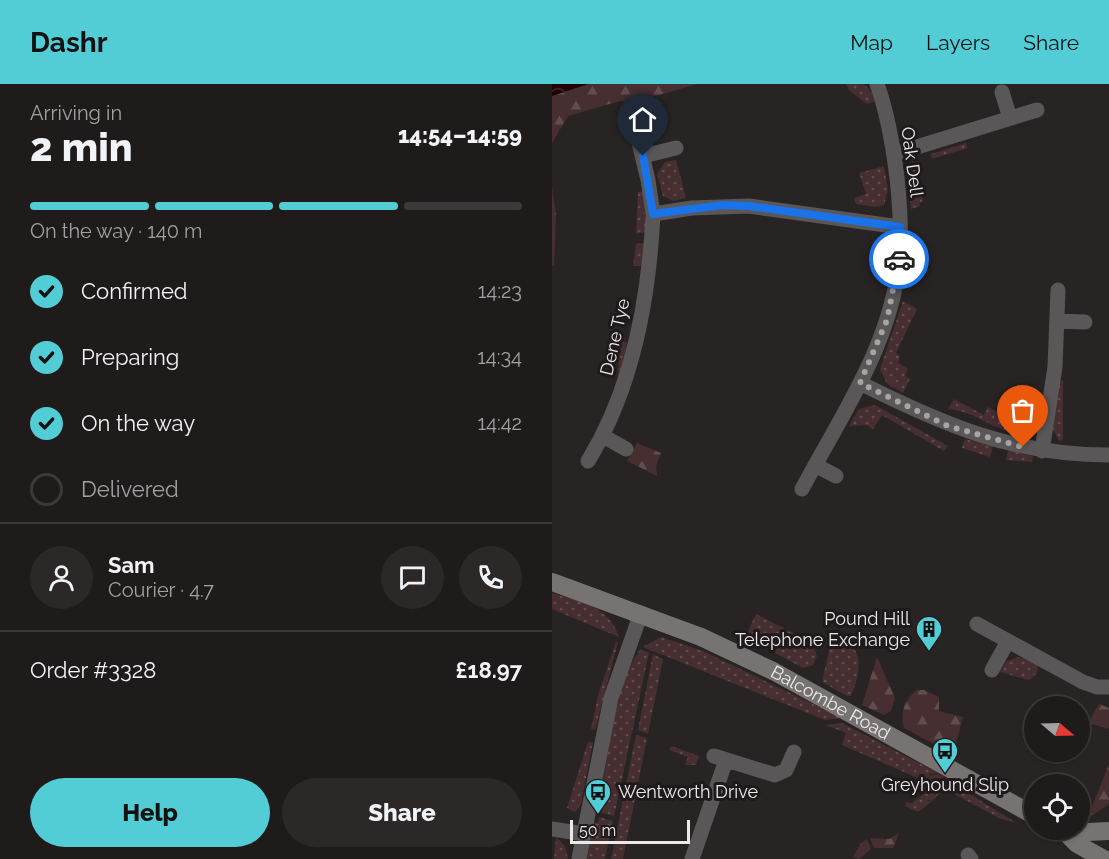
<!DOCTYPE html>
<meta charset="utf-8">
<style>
body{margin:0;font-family:Raleway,sans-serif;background:#2c2828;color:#f1f3f6;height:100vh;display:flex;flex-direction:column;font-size:22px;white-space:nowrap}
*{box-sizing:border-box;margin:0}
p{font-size:20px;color:#a1a1a3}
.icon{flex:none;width:33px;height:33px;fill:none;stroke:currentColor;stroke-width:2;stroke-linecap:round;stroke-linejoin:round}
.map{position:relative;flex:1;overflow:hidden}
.panel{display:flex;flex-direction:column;background:#1f1b1b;width:552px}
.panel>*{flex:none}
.needle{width:39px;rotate:109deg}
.buttons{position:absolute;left:472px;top:612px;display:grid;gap:12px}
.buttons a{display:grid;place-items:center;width:66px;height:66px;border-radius:50%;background:#1f1b1b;box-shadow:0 2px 4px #0004,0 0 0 2px #3c393a;font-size:30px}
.scale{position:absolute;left:18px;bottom:15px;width:120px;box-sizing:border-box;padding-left:6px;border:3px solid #ede9e9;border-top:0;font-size:16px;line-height:21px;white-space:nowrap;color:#ede9e9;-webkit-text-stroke:4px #1f1a1b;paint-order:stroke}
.pin{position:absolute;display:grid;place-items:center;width:51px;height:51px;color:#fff;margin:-62px -26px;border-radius:50% 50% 50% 0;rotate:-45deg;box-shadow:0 0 6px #0007}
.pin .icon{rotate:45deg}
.courier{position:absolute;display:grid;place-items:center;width:60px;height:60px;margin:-30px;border:4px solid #1a73e8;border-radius:50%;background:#fff;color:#222;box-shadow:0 2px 8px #0007}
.head em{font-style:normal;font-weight:800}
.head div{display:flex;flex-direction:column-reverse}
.head{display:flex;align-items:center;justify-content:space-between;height:102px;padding:0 30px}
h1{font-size:39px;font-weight:800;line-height:45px}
.bar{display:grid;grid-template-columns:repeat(4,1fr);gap:9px 6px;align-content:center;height:72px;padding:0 30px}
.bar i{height:8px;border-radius:4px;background:#3c393a}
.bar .on{background:#52ccd5}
.bar p{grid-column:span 4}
.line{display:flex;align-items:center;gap:15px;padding:0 30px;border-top:2px solid #3c393a}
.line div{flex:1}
.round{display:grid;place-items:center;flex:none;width:63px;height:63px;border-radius:32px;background:#2c2828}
ol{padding:0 30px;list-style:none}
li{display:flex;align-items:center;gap:18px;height:66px}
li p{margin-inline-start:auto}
li .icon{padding:6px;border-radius:50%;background:#52ccd5;color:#111;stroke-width:4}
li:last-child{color:#a1a1a3}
li i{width:33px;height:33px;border:3px solid #3c393a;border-radius:50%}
.cta{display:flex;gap:12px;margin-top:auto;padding:12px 30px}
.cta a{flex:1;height:69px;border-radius:36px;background:#52ccd5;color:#111;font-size:24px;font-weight:800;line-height:69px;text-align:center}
.cta a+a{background:#2c2828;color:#f1f3f6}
header{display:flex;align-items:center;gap:36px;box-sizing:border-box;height:84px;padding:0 30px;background:#52ccd5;color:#111}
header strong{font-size:28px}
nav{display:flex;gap:33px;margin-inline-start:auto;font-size:21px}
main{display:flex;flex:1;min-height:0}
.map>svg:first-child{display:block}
.grass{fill:url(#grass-dots)}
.forest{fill:url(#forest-firs)}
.water{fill:url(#water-waves)}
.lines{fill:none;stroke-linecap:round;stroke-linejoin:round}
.minor{stroke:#595757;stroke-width:15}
.secondary{stroke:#777373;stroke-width:18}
.done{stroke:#a8a4a4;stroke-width:6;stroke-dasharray:0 10.8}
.route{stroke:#1a73e8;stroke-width:8}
.labels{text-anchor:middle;stroke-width:6;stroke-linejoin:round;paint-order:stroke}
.street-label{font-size:18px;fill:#ede9e9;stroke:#1f1a1b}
.poi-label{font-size:18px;fill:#ede9e9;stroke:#1f1a1b;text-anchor:end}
</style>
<header>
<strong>Dashr</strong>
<nav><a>Map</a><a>Layers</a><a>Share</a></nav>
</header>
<main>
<section class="panel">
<div class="head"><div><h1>2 min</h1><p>Arriving in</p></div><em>14:54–14:59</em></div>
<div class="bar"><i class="on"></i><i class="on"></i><i class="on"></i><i></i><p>On the way · 140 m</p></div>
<ol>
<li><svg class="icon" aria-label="check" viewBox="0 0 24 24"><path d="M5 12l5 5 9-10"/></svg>Confirmed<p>14:23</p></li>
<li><svg class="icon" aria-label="check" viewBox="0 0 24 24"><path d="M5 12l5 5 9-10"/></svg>Preparing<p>14:34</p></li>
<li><svg class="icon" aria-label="check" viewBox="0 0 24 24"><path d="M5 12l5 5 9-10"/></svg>On the way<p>14:42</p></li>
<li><i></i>Delivered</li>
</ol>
<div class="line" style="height:108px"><a class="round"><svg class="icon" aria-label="person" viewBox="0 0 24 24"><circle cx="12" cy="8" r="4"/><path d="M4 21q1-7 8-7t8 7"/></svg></a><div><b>Sam</b><p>Courier · 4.7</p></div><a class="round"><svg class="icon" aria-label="chat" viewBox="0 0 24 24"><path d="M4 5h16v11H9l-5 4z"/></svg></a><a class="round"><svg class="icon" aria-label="phone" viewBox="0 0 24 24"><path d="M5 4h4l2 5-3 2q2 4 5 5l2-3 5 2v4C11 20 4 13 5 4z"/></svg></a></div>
<div class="line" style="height:78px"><div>Order #3328</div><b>£18.97</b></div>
<div class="cta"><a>Help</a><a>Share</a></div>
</section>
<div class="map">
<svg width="557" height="775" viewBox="0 0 557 775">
<defs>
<pattern id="grass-dots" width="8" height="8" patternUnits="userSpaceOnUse" patternTransform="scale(1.5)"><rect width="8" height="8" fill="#462e31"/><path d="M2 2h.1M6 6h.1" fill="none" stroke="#614c4f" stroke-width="1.8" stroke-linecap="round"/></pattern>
<pattern id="forest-firs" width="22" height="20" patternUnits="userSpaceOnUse" patternTransform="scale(1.5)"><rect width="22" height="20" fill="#462e31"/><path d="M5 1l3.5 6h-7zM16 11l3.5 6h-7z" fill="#614c4f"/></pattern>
<pattern id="water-waves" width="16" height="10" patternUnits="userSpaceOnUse" patternTransform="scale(1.5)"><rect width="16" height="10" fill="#200107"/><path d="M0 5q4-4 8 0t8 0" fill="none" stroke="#41262b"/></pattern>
</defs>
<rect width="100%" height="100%" fill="#292424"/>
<path class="grass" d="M294,0H312L320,9L323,17L315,20L297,6Z
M414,59L416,64L380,75L379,70Z
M365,74L370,90L364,93L371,117L367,119L368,122L359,125L355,90L361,76Z
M124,76L134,114L121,117L111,112L105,90L113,78Z
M332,82L336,106L332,121L323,123L304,120L302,114L314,110L307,89Z
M91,107L94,148L84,150L86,108Z
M93,159L92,182H81L84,160Z
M351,217L365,225L344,269L348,272L346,279L356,285L353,292L358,295L351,309L335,300L328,285Z
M68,256L75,259L68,293H66Z
M507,296L511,297V355L507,357L499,341Z
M471,307L486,313L482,337L471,350C444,349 424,327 396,325L402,315L432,331L436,323L456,334Z
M323,321L396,362L392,367L330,331L321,345L314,341L297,342L307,325Z
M413,355L441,362L438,373L410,364Z
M456,366L481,372L480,378L454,376Z
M0,509C27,517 58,523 67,553L0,525Z
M204,530L260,559L265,572L261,581L251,584L193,553Z
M109,553L151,567L290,634L273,636L91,563Z
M280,553C284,555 290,556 294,558C314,568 306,596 299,612H295L270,598Z
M64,557L66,558L43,646L39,645L46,612Z
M89,565L97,569L62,732L48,728L49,724L46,723C54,685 64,592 89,565Z
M101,570L111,575L96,650L86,646Z
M467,573L487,581L484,590L477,596L448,588L455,577Z
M290,639L386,689L377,690L382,701L376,717L379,718L366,728L353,722L354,718L360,719L382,701L290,661L294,649L273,641Z
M84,651L95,654L71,775H59Z
M36,658H41L29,720L23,728L15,724Z
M119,662L147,672L144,681H133L136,673L117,666Z
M402,705L411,706L465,739L449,735L398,708Z
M47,733L61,737L53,775H35L42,738L46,739Z
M4,753L13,762L16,775H2Z"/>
<path class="forest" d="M36,0H145L80,19L68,17L16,32L0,59V12Z
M0,103L4,131L2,182L0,181Z
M85,359L109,369L104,382L105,392L75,377Z
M325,573L343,614L339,627L332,631L310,621Z
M365,606H372L387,613V627L411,633L401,670L352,644C348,629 352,616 365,606Z
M547,620L557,624V645L536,639Z
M557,680V720L535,735Z
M386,690L399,697L379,718L375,712L382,701L375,692Z
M347,749L341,764H322L318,754L337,755Z
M315,755L319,765L307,775L301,773L309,759Z"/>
<path class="water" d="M0,0H36L0,12Z"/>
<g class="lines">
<path class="minor" d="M450,8L458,34
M84,46L96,96L101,130
M342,70L485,26
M91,72L124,64
M505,237L533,238
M308,299C392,341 461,371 557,371
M51,352L74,365
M490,367L503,283L506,206
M36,377C81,304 97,215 101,130L140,124L197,122L348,143
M263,381L284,392
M250,405C288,334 338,262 347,180C350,152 348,122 345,94C341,62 336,30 325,0
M425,540L531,598L545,603H557
M440,586L456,557
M162,672L223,691L234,686L242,668
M0,745L32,750
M416,771L419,775
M27,775L59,614L89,529
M140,775L174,676"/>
<g class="secondary">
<path id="s1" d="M0,498L149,553L223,588L483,732"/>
<path d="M508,746L515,749L557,747"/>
<path d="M514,749L525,760L552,775"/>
</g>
</g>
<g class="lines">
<path class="done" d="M347,175L335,236L308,299L396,342L471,363"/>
<path class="route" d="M91,72L101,130L171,121L197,122L348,143L347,175"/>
</g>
<defs>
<g id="building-pin" transform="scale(1.35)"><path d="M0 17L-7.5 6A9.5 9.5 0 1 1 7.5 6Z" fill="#52ccd5" stroke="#1f1a1b"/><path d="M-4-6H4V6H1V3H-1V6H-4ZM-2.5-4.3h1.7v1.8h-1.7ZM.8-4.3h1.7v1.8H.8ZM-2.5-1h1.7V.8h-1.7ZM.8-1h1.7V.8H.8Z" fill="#111"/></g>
<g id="bus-pin" transform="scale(1.35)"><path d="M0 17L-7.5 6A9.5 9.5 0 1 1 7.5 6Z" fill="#52ccd5" stroke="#1f1a1b"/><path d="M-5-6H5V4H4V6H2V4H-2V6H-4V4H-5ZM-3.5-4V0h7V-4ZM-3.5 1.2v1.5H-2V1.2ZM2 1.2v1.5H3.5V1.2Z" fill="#111"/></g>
</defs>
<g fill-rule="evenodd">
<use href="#building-pin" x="377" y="545"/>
<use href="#bus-pin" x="393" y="667"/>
<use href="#bus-pin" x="46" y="708"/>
</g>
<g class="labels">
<g class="street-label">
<text transform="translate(360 78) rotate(82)" y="6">Oak Dell</text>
<text transform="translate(63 253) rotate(-77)" y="6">Dene Tye</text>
<text dy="6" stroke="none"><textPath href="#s1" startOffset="304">Balcombe Road</textPath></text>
</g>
<g class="poi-label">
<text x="358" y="541">Pound Hill<tspan x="358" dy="21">Telephone Exchange</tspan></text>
<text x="393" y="707" text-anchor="middle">Greyhound Slip</text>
<text x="66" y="714" text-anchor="start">Wentworth Drive</text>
</g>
</g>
</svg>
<div class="buttons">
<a><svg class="needle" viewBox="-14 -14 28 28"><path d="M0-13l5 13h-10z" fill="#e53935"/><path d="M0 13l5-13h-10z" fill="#a1a1a3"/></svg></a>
<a><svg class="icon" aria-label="locate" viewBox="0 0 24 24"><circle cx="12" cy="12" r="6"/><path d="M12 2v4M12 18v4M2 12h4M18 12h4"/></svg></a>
</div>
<div class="scale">50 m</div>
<div class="pin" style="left:471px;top:363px;background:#ea580c"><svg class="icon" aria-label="bag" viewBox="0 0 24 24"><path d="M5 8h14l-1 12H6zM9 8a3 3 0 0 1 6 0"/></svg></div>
<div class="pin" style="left:91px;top:72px;background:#1f2937"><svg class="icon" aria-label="home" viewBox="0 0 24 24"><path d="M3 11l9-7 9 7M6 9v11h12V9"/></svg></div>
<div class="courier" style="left:347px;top:175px"><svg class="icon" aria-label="car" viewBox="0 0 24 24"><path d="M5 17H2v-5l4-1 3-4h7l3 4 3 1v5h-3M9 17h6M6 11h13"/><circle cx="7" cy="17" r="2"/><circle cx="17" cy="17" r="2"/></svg></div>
</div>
</main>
